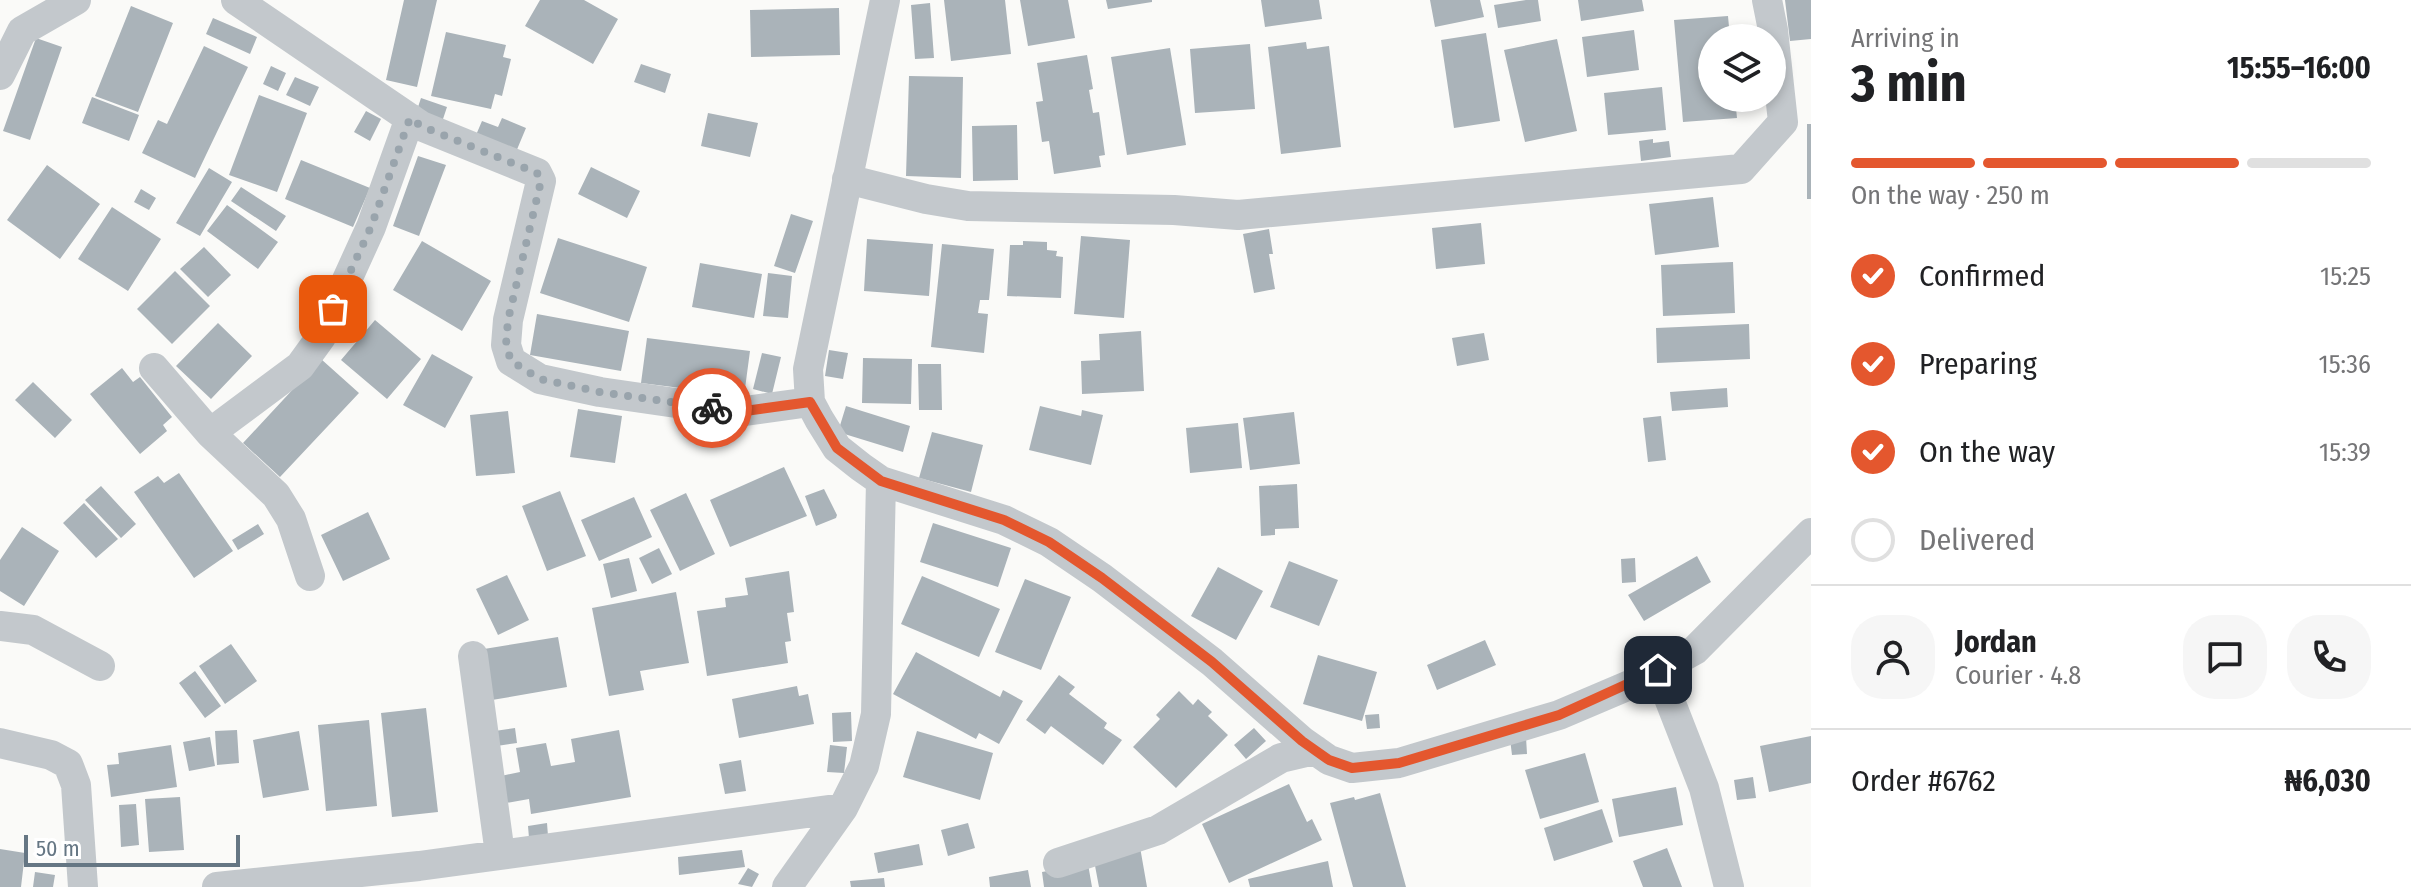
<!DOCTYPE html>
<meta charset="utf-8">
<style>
body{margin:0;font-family:"Fira Sans Condensed",sans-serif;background:#f6f6f6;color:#202124;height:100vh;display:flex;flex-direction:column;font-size:30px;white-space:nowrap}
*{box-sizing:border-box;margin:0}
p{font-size:26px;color:#757577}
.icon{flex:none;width:44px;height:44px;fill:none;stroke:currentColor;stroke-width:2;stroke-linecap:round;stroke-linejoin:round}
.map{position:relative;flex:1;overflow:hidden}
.panel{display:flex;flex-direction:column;background:#fff;width:600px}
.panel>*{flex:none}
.tools{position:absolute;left:1698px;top:24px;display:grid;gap:16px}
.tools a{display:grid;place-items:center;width:88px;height:88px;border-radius:50%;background:#fff;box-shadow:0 4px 12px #0003;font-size:40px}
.scale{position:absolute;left:24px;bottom:20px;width:216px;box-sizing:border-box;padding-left:8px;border:4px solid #657683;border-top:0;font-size:22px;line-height:28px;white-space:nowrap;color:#657683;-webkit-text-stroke:6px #fff;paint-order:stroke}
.pin{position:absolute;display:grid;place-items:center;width:68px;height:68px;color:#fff;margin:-34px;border-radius:16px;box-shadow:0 4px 12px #0006}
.courier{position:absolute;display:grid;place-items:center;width:80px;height:80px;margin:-40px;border:6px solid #e4572e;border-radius:50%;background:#fff;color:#222;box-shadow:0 2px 10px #0007}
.headline em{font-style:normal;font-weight:700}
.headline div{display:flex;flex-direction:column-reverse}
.headline{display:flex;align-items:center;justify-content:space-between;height:136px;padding:0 40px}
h1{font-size:52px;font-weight:700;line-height:60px}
.bar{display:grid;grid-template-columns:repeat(4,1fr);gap:12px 8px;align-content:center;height:96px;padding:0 40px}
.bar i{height:10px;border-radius:6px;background:#e0e0e0}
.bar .current{background:#e4572e}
.bar p{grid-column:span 4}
.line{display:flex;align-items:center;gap:20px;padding:0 40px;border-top:2px solid #e0e0e0}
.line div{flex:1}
.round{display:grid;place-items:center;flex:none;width:84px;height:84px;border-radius:32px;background:#f6f6f6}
ol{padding:0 40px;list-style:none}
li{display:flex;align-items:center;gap:24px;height:88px}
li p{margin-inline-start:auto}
li .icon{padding:8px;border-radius:50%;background:#e4572e;color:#fff;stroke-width:4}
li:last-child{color:#757577}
li i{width:44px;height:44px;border:4px solid #e0e0e0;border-radius:50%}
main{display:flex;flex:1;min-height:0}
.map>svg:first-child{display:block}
.building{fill:#aab3b9}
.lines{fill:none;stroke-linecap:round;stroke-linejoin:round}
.street{stroke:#c3c8cc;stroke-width:30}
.done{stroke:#99a4ac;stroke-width:8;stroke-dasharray:0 14.4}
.route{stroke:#e4572e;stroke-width:10}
</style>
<main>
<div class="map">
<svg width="1811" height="887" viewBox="0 0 1811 887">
<rect width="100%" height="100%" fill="#fafaf8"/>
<path class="building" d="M404,0H437L417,87L386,80Z
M540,0H584L618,19L593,64L525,26Z
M944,0H1005L1011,54L951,61Z
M1020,0H1068L1075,38L1028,46Z
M1106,0H1152V2L1108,9Z
M1261,0H1319L1322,19L1265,27Z
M1430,0H1480L1484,17L1435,27Z
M1526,0H1538L1541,21L1498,28L1494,5Z
M1578,0H1642L1644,11L1581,21Z
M1785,0H1811V39L1790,41Z
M930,3L934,58L915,59L911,5Z
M131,6L173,23L138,112L95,96Z
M839,8L840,55L751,57L750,10Z
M1728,16L1730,38H1712V98H1735L1737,118L1683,122L1674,20Z
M213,18L257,37L250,54L206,34Z
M1634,30L1639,70L1587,77L1582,37Z
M446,32L506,45L503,57L511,59L502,96L495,94L491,109L431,96Z
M1486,33L1500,121L1454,128L1441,40Z
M36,38L62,47L30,140L3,131Z
M1557,39L1577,131L1525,142L1504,50Z
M1306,42L1307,49L1329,46L1341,147L1281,154L1268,47Z
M1250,44L1255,109L1195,113L1190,49Z
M204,46L248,67L195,178L142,153L158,120L167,124Z
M1170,48L1186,145L1127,155L1111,57Z
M1087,55L1093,89L1089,90L1093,113L1099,112L1105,155L1099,156L1101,167L1054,174L1049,141L1042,142L1036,102L1043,101L1037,63Z
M641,64L671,74L665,93L634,82Z
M271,66L286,73L278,91L263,84Z
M909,76L963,77L961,178L906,176Z
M295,77L319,87L310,106L286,95Z
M1662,87L1666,130L1608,135L1604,93Z
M259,95L307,113L277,192L229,175Z
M92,97L139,115L129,141L82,123Z
M421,98L447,107L442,122L416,113Z
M366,111L381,119L370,141L354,132Z
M708,113L758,123L750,157L701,146Z
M502,118L526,128L513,159L473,142L482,121L498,127Z
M1807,124H1811V199H1807Z
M1017,125L1018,180L973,181L972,126Z
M1653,139V143L1669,141L1671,157L1641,161L1639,141Z
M418,156L446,165L419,236L393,226Z
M301,160L370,188L353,227L285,199Z
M47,165L100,204L60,259L7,220Z
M591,167L640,191L627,218L578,194Z
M209,168L232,182L200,236L176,223Z
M241,187L286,216L276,231L231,201Z
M141,189L156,198L149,210L134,202Z
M1713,197L1719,247L1655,255L1649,204Z
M227,205L278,242L258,269L207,231Z
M112,207L161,239L128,291L78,259Z
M791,214L813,221L795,273L774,266Z
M1481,223L1485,264L1436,269L1432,228Z
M1269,229L1273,254H1269L1275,289L1254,293L1243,234Z
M1081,236L1130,240L1124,318L1074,314Z
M558,238L647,267L629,322L540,293Z
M867,239L933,244L929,296L864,291Z
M422,241L491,281L462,331L393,290Z
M1023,241L1047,242V250L1057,251L1056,256L1063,257L1061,298L1007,296L1010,245H1023Z
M942,244L994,249L989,300H980L978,313L988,314L984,353L931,347Z
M204,247L231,275L208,297L180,269Z
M1733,262L1735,313L1663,316L1661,265Z
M700,263L762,274L754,318L692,307Z
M175,271L210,306L172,344L137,309Z
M768,273L792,276L788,318L763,316Z
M537,314L629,331L621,371L530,355Z
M375,320L421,359L387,399L341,360Z
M218,323L252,356L211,399L176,366Z
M1749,324L1750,359L1657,363L1656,328Z
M1141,331L1144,391L1082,394L1081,361L1100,360L1099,334Z
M1484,333L1489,360L1457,366L1452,338Z
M647,338L750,351L744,396L641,383Z
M829,350L848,353L843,379L825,376Z
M762,353L781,357L772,394L753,389Z
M432,354L473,377L445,428L403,405Z
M863,358L912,359L911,404L862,403Z
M321,359L359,393L280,477L243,443Z
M918,364H941L942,410H919Z
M122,368L133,382L140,377L172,417L163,425L167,431L140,454L90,394Z
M33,382L72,420L55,438L15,400Z
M1727,388L1728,407L1672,411L1670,392Z
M846,406L910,426L903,452L838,432Z
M1040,406L1081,416L1082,410L1103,415L1091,465L1029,450Z
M578,409L622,416L615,463L570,457Z
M508,411L515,473L476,476L470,415Z
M1294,412L1300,464L1250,470L1243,418Z
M1661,416L1666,460L1648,462L1643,418Z
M1238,423L1242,468L1190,473L1186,428Z
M932,432L983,445L971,492L919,478Z
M784,467L807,516L730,547L710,500Z
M179,473L233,551L194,578L134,492L158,476L164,483Z
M1297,484L1299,528L1275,529V535L1261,536L1259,486Z
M101,486L136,524L121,538L85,500Z
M824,489L837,515L836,518L816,526L805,496Z
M560,491L586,556L547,571L522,506Z
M686,493L715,554L680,571L650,510Z
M634,497L652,537L599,561L581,520Z
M84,503L118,539L96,558L63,523Z
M368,512L390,559L343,581L321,535Z
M933,523L1011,548L998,587L920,562Z
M258,524L264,534L238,550L232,540Z
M22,527L59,551L24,606L0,591V560Z
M659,548L672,574L652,584L639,558Z
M1697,556L1711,582L1644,621L1628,595Z
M629,558L637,591L611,598L603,564Z
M1635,558L1636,582L1622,583L1621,559Z
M1289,561L1338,580L1319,626L1270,607Z
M1218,567L1263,591L1236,640L1191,616Z
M789,571L794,612L787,613L791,641L785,642L788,663L707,676L697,611L726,607L725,598L748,595L745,578Z
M507,575L529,620L498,635L476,589Z
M922,576L1000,609L979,657L901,624Z
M1025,579L1071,597L1041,670L995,652Z
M676,592L689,663L640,671L644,690L609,696L592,608Z
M558,637L567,687L492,700L484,649Z
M1485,640L1496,665L1437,690L1427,665Z
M231,644L257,681L225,704L199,666Z
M916,652L1000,697L1003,690L1023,701L999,744L979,733L976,739L893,694Z
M1318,655L1377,672L1362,721L1303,704Z
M195,671L221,706L205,718L179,683Z
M1059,675L1075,687L1069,694L1107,723L1104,728L1122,740L1103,765L1051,726L1045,734L1026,720Z
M797,686L799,696L808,694L814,724L739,738L732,699Z
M1179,691L1193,705L1198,699L1212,712L1208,716L1228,735L1176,788L1133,747L1160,719L1156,715Z
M426,708L438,812L392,817L381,713Z
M851,712L852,741L833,742L832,713Z
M1379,714L1380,728L1367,729L1365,715Z
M369,720L377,806L326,811L318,725Z
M515,728L517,743L490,747L488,732Z
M1254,728L1266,741L1246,759L1234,745Z
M237,730L239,763L217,765L215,731Z
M619,730L631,797L531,814L529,799L506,803L501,776L520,772L516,748L546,743L551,766L575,762L571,739Z
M299,731L309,790L263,798L253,740Z
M917,731L993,753L980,800L903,777Z
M1811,736V783L1769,792L1760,746Z
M210,737L215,766L189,771L183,742Z
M1526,737L1527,754L1512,755L1510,739Z
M171,745L177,787L111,797L107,765L119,764L118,753Z
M830,745L847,747L844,773L827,772Z
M1585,753L1599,802L1540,819L1525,770Z
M741,760L746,791L725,794L719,764Z
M1753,777L1756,798L1737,800L1734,780Z
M1289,784L1307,822L1312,819L1322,840L1229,883L1202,824Z
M1676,787L1683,825L1619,837L1612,799Z
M1380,793L1406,887H1353L1330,803L1354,797L1355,800Z
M180,797L184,850L149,852L145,799Z
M136,804L139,845L121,847L119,805Z
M1602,809L1613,842L1554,861L1544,828Z
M547,823L548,836L529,838L528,826Z
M968,823L975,848L948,856L941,830Z
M919,844L923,865L878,873L874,853Z
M1140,847L1147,887H1099L1093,855Z
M1667,848L1682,887H1643L1633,861Z
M0,849L25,853L21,887H0Z
M742,850L745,867L679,875L678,857Z
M1328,861L1333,887H1250L1248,879Z
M1088,864L1092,887H1044L1042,872Z
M748,868L759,874L752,887L738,884Z
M1028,870L1031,887H990L989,877Z
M35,872L55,875L53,887H33Z
M884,878L885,887H851L850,881Z"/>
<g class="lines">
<path class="street" d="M236,0L421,126L537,173L541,181L508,320L506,345L511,361L540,379L600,392L738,412L810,402
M885,0L808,369L810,402L819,419L837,448L861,467L881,481L1004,520L1049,542L1102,578L1212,662L1302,741L1329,760L1352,768L1399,763L1559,715L1639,681L1695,650L1811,533
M0,75L22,31L76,0
M847,179L926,199L968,206L1174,210L1238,215L1741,169L1783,122L1773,30L1767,0
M154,368L210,433L276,495L291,519L310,576
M210,433L300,366L321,337L371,227L410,118
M0,626L33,630L100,666
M473,656L500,854
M1658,670L1704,788L1729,887
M0,743L51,755L68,764L76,785L83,887
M1058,863L1158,830L1281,758L1315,750
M217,887L419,866L843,808
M787,887L843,808L864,766L876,714L881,481"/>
</g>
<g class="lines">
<path class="done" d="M333,309L371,227L410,118L421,126L537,173L541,181L508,320L506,345L511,361L540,379L600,392L712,408"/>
<path class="route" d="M712,408L738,412L810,402L837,448L881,481L1004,520L1049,542L1102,578L1212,662L1302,741L1329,760L1352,768L1399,763L1559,715L1658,670"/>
</g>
</svg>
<div class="tools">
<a><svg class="icon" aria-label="layers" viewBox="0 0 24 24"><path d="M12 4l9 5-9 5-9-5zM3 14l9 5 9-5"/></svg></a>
</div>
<div class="scale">50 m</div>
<div class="pin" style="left:333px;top:309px;background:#ea580c"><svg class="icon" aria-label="bag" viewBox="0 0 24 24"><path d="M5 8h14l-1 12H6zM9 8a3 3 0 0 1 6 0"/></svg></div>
<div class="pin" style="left:1658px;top:670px;background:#1f2937"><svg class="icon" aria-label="home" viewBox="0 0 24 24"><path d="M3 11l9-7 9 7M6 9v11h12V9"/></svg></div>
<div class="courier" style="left:712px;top:408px"><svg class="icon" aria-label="bike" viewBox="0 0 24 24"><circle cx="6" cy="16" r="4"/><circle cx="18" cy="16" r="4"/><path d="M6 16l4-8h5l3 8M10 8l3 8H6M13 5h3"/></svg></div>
</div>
<section class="panel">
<div class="headline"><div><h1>3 min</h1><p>Arriving in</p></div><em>15:55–16:00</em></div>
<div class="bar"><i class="current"></i><i class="current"></i><i class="current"></i><i></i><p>On the way · 250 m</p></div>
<ol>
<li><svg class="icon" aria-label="check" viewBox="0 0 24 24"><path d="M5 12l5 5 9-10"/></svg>Confirmed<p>15:25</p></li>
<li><svg class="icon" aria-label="check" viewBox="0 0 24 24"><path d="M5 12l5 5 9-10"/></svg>Preparing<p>15:36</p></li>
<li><svg class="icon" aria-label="check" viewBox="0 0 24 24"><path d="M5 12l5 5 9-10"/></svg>On the way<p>15:39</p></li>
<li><i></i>Delivered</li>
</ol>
<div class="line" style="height:144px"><a class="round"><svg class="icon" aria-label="person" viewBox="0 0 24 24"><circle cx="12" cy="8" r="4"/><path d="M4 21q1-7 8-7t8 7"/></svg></a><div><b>Jordan</b><p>Courier · 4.8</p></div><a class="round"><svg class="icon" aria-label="chat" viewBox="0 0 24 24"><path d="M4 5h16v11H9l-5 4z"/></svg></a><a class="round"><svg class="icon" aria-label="phone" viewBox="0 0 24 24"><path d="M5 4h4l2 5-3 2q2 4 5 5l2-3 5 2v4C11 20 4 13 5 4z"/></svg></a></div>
<div class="line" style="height:104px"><div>Order #6762</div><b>₦6,030</b></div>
</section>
</main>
